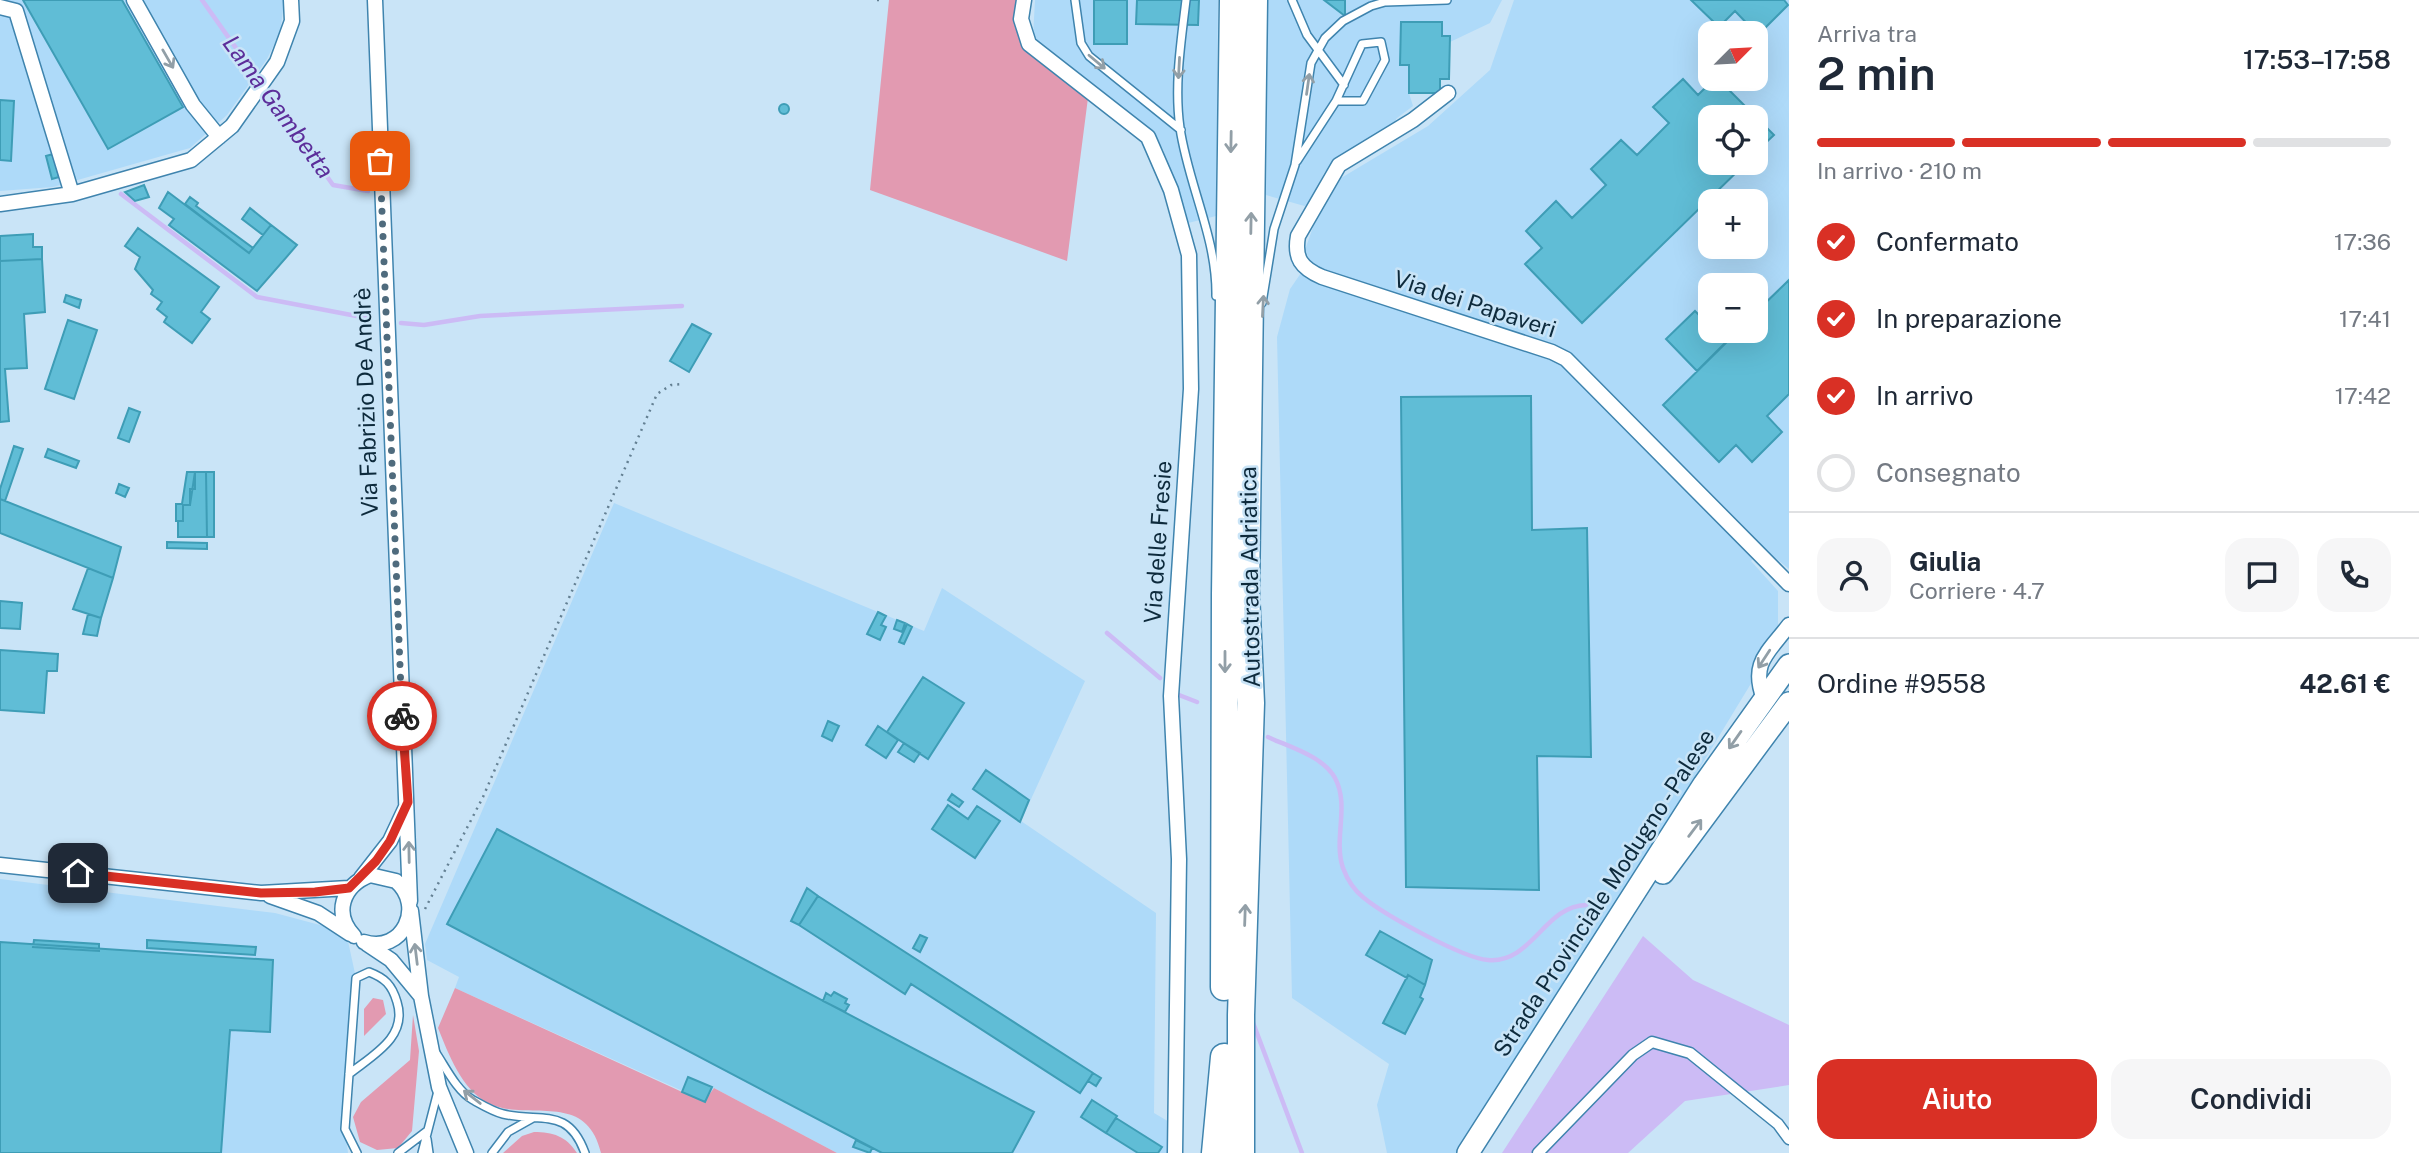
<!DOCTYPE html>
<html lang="it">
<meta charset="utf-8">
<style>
body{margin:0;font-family:"Public Sans",sans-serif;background:#f6f6f7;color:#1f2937;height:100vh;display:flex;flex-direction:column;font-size:26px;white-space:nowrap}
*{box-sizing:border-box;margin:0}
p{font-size:23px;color:#747a83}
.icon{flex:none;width:38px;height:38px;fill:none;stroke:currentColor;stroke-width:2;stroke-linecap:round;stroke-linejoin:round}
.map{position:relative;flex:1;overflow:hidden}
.details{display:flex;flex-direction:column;background:#fff;width:630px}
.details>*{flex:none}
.needle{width:46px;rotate:66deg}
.fabs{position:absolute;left:1698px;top:21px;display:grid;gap:14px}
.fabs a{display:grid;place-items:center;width:70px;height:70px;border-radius:14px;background:#fff;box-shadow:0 7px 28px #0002;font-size:35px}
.pin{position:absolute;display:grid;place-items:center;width:60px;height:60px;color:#fff;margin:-30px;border-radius:14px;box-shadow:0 4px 10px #0006}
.courier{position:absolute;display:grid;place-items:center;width:70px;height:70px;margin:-35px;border:5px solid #d93025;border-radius:50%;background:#fff;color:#222;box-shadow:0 2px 9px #0007}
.head em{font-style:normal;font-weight:600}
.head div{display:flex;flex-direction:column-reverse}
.head{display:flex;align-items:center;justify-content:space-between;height:119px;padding:0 28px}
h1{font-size:46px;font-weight:600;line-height:52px}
.bar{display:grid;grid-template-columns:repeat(4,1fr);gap:10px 7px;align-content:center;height:84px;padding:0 28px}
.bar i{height:9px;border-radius:5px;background:#e0e1e3}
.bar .on{background:#d93025}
.bar p{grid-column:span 4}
.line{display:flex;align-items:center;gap:18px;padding:0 28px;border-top:2px solid #e0e1e3}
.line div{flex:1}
.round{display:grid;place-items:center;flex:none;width:74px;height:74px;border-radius:21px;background:#f6f6f7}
ol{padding:0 28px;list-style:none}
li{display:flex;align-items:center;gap:21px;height:77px}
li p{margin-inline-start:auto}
li .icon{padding:7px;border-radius:50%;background:#d93025;color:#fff;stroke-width:4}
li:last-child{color:#747a83}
li i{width:38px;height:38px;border:4px solid #e0e1e3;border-radius:50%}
.cta{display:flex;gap:14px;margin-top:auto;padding:14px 28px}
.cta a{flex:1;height:80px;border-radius:21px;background:#d93025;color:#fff;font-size:28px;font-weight:600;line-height:80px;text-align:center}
.cta a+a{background:#f6f6f7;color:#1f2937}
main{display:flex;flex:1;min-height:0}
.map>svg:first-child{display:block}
.built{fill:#aedaf9;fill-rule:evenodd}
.green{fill:#e29ab1}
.water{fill:#ccbbf5}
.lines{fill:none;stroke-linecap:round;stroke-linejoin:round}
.stream{stroke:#ccbbf5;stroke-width:4.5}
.building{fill:#60bdd6;stroke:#3e9db6;stroke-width:2}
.service-casing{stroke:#3f84ae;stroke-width:10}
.pedestrian-casing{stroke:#3f84ae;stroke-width:13}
.minor-casing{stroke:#3f84ae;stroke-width:17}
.secondary-casing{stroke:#3f84ae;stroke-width:24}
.motorway-casing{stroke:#3f84ae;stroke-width:29}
.path{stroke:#648093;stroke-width:2.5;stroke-dasharray:2 5;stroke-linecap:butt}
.service{stroke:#fff;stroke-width:7}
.pedestrian{stroke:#fff;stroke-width:10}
.minor{stroke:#fff;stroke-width:14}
.secondary{stroke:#fff;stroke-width:21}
.motorway{stroke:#fff;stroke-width:26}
.oneway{stroke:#929fa7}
.done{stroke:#4f6b7d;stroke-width:7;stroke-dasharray:0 12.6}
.route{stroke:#d93025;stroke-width:9}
.labels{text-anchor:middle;stroke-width:5;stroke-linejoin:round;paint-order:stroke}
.street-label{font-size:23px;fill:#0d2a3c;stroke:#c9e4f7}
.water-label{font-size:24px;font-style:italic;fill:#5c2e9a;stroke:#c9e4f7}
</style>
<main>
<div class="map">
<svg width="1789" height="1153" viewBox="0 0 1789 1153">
<rect width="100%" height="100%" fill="#c9e4f7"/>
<path class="built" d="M0,0H284V3L280,33L267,59L227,115L190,148L53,187L0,191Z
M1035,0H1218L1216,216L1188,223L1163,149L1154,135L1036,43L1033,37Z
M1268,0H1502L1490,23L1450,42L1449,79H1441L1440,93H1409L1413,106L1397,118L1392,126L1335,161L1324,173L1308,207L1266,195Z
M1514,0H1789V569L1763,548L1751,561L1778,591V639L1466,1153H1387L1377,1105L1389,1064L1292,998L1277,337L1290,289L1310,260L1305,250L1313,227L1341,178L1428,126L1490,70ZM1710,33H1755V79H1710ZM1710,117H1755V163H1710ZM1710,201H1755V247H1710ZM1710,285H1755V331H1710Z
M614,503L924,631L942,588L1085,681L1021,821L1156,913L1154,1113L1171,1123L1167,1153H837L714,1088L707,1102L455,988L459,977L427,960L425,944Z
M0,879L275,913L346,932L356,978L345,1129L348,1153H0Z"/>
<path class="green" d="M889,0H1024V32L1089,90L1067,261L870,190Z
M455,988L704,1102L714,1088L837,1153H601C586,1089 527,1123 488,1103C462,1090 448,1053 438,1028Z
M373,998L383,1000L386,1014L364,1036V1009Z
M413,1015L419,1051L412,1131L398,1148L377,1150L360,1142L353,1117L361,1102L410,1060Z
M534,1132C553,1132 566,1136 577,1153H503L522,1136Z"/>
<path class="water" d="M1643,936L1693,980L1789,1025V1085L1685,1101L1628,1153H1502Z"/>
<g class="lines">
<path class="stream" d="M202,0L333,185L368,191
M121,194L257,297L367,318
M401,323L424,325L480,316L682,306
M1107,633L1160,678
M1179,695L1197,702
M1268,737C1289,747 1323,756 1335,778C1350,806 1333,839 1343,868C1347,879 1355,891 1364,898C1385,915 1462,958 1488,960C1532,964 1544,906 1586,905
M1252,1020L1302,1153"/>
</g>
<path class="building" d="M23,0H122L183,107L108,149Z
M1094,0H1127V44H1094Z
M1137,0H1199L1198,25L1136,24Z
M1324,0H1345V16Z
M1691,0H1784L1788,5L1758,35L1735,11L1719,27Z
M1401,22H1442V36H1450L1449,79H1440V93H1409V65H1400Z
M1683,79L1698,95L1714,79H1718L1774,135L1755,153V117H1710V163H1746L1582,323L1525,264L1542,248L1526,231L1556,201L1572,218L1606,185L1591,169L1621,140L1637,155L1669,123L1653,107Z
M0,100L14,101L11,161L0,160Z
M779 109a5 5 0 1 1 10 0a5 5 0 1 1-10 0Z
M53,154L59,177L52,179L46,156Z
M144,185L149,197L135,201L125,192Z
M168,192L249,253L271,225L297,245L257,291L169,225L174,219L159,208Z
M190,197L198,203L196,206L253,248L249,253L185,204Z
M250,208L271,225L263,235L242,219Z
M138,228L219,287L201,312L210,319L192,343L164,322L167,317L157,309L162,302L151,294L153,290L135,269L140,257L125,246Z
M33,234V247H42V259L0,261V236Z
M42,259L45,312L24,314L27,368L5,369L9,421L0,422V261Z
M1789,280V394L1767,416L1782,432L1752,462L1736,445L1719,462L1663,405L1738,331H1755V313Z
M66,295L81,300L79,308L64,302Z
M1695,311L1710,326V331H1715L1726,342L1697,371L1666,339Z
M68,320L97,330L74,399L45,389Z
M692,324L711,334L689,372L670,361Z
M1531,396L1532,530L1587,528L1591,757L1537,756L1539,890L1406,887L1401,397Z
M129,408L140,412L129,442L118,438Z
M14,446L23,449L5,501L0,499V489Z
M48,449L79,461L76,468L45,457Z
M187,472H195V489H190V505H183V521H176V504H182Z
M195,472H206L207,537H178V521H183V505H190Z
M206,472H214V537H207Z
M119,484L129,488L125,497L116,493Z
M0,499L121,547L113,578L0,533Z
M167,542L207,543V549L167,548Z
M88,568L113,578L101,618L73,609Z
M0,601L22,603L20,629L0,628Z
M878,612L886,616L881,625L886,627L880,640L867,634Z
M88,614L101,618L97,636L83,634Z
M897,620L905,623L902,632L894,629Z
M907,624L912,627L904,644L899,642Z
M0,650L58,654L57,671H47L44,713L0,710Z
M923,677L964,703L928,759L887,732Z
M828,721L839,726L832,741L822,736Z
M878,726L898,740L886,758L866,745Z
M904,743L920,753L914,762L898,752Z
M986,770L1029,800L1020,822L973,789Z
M952,794L963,802L959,807L948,800Z
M948,805L968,819L977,806L1000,821L975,858L932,829Z
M497,829L1034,1112L1012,1153H882L447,924Z
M807,888L818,896L799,925L791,921Z
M818,896L1093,1073L1080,1093L911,984L905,994L799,925Z
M1380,931L1432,960L1425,985L1408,975L1407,978L1366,955Z
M920,935L927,938L920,952L913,948Z
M34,940L99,944V951L33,947Z
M147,940L256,947L255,955L147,948Z
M0,942L273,960L270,1032L230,1030L221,1153H0Z
M1408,975L1425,985L1420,997L1423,999L1405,1034L1383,1023Z
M834,992L847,999L845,1003L849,1005L845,1012L823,1001L826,993L831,996Z
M1093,1073L1101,1078L1096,1086L1088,1081Z
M688,1077L712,1087L705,1102L682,1092Z
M1092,1100L1117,1116L1106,1133L1081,1117Z
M1116,1118L1162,1147L1158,1153H1138L1106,1133Z
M856,1140L872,1148L870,1153L853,1147Z"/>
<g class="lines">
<g class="service-casing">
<path id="service" d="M1075,0L1081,43L1089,56L1181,130
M1186,0C1181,42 1174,86 1180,128C1188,184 1217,238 1216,296
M1292,0L1307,35L1344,85
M1381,42L1385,60L1363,101H1336L1362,44Z
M1297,161L1336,101
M1262,303L1274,229L1295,165L1311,63L1325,38L1343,21L1371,6L1385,2L1447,0
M436,1053C446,1068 457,1091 473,1100C482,1105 494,1112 503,1114C541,1123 568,1106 585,1153
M349,1074C373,1055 408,1037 397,1002C392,985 385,978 369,972L356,978L345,1129L357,1153
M427,1139L429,1153
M398,1153L427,1131
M422,1153L438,1091
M492,1153L508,1132L533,1118"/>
</g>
<g class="pedestrian-casing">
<path id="pedestrian" d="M1538,1153L1633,1055L1652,1042L1690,1053L1778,1124L1789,1139"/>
</g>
<g class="minor-casing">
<path id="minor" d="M134,0L193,105L219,137
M375,0L410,901
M1024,0L1021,19L1029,44L1148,137L1171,190L1189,255L1191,389L1171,696L1179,859L1175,1153
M0,7L16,11L72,194
M1448,93L1413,120L1339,165L1298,236C1294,258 1301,268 1322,277L1552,352L1566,359L1789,584
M0,204L72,194L191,160L232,126L277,62L292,21L291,0
M1764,699C1750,663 1768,653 1789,625
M0,865L261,893L349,888
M361,878L390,841L406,807
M270,896L318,913L350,934
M411,911L421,996L439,1087L466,1153
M354,936C333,914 342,886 370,875L396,881C425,906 403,954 364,942
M367,944L391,960L420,995"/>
</g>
<g class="secondary-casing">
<path id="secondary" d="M1663,873L1789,703
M1468,1153L1704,784L1789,665"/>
</g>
<g class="motorway-casing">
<path id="motorway" d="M1224,987L1225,594L1233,0
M1215,1153L1224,1057
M1241,1153V1015L1251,703L1246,593L1254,0"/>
</g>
<path class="path" d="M877,0H883
M425,909L483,797L657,394L671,385L683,384"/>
<use href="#service" class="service"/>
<use href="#pedestrian" class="pedestrian"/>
<use href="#minor" class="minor"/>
<use href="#secondary" class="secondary"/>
<use href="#motorway" class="motorway"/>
</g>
<defs><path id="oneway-shaft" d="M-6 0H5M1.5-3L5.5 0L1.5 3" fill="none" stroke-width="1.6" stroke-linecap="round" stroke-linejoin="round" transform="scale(1.75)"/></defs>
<g class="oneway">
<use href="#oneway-shaft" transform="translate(168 59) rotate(60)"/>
<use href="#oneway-shaft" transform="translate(1097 62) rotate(40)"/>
<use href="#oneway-shaft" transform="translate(1179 68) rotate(93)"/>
<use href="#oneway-shaft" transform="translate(1308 84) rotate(-82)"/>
<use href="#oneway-shaft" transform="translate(1231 142) rotate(91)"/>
<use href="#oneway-shaft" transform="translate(1251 223) rotate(-89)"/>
<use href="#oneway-shaft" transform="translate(1263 306) rotate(-87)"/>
<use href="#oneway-shaft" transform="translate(1764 659) rotate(123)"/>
<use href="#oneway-shaft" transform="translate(1225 662) rotate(90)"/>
<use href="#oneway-shaft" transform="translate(1735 740) rotate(125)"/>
<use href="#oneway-shaft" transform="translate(1695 828) rotate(-53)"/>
<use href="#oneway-shaft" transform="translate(409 852) rotate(-91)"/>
<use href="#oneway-shaft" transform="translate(1245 915) rotate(-88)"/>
<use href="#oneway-shaft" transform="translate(416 954) rotate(-97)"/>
<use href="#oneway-shaft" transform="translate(472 1097) rotate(-142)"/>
</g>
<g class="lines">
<path class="done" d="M380,161L402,716"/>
<path class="route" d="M78,873L261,893L315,892L349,888L376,861L390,841L408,802L402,716"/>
</g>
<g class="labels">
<g class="street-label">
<text transform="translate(1475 304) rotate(18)" y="8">Via dei Papaveri</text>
<text transform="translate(366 402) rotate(-92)" y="8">Via Fabrizio De Andrè</text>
<text transform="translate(1158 542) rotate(-86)" y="8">Via delle Fresie</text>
<text transform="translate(1250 577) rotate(-91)" y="8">Autostrada Adriatica</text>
<text transform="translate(1604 893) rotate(-57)" y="8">Strada Provinciale Modugno - Palese</text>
</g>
<g class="water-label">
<text transform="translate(278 107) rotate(54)" y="8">Lama Gambetta</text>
</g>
</g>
</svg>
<div class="fabs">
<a><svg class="needle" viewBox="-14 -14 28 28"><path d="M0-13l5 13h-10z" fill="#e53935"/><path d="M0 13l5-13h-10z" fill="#747a83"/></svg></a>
<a><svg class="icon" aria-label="locate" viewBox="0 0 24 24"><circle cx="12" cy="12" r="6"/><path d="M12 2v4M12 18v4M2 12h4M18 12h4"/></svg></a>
<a>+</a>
<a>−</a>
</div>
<div class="pin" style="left:380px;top:161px;background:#ea580c"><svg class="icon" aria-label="bag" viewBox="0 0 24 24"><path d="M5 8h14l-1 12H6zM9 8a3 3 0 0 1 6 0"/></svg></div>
<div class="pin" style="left:78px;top:873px;background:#1f2937"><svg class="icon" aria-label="home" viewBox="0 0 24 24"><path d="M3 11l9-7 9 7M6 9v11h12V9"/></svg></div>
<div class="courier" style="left:402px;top:716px"><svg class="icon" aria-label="bike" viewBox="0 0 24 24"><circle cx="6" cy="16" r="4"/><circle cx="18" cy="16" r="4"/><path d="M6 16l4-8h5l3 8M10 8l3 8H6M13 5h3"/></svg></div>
</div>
<section class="details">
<div class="head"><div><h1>2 min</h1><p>Arriva tra</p></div><em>17:53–17:58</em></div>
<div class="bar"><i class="on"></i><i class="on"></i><i class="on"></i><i></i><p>In arrivo · 210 m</p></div>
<ol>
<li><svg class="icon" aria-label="check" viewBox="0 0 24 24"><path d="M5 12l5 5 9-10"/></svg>Confermato<p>17:36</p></li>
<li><svg class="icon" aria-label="check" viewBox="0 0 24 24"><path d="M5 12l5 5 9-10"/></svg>In preparazione<p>17:41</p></li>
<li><svg class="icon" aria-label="check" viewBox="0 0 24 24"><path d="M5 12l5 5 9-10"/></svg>In arrivo<p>17:42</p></li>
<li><i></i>Consegnato</li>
</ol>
<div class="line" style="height:126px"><a class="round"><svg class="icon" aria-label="person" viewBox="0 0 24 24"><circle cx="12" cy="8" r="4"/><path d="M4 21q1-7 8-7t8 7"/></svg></a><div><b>Giulia</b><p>Corriere · 4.7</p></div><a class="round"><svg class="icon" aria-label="chat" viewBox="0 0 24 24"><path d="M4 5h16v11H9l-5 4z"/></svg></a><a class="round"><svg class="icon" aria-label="phone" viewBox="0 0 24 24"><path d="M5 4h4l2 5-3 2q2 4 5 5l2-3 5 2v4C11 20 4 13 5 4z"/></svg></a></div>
<div class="line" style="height:91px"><div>Ordine #9558</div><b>42.61 €</b></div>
<div class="cta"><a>Aiuto</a><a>Condividi</a></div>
</section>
</main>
